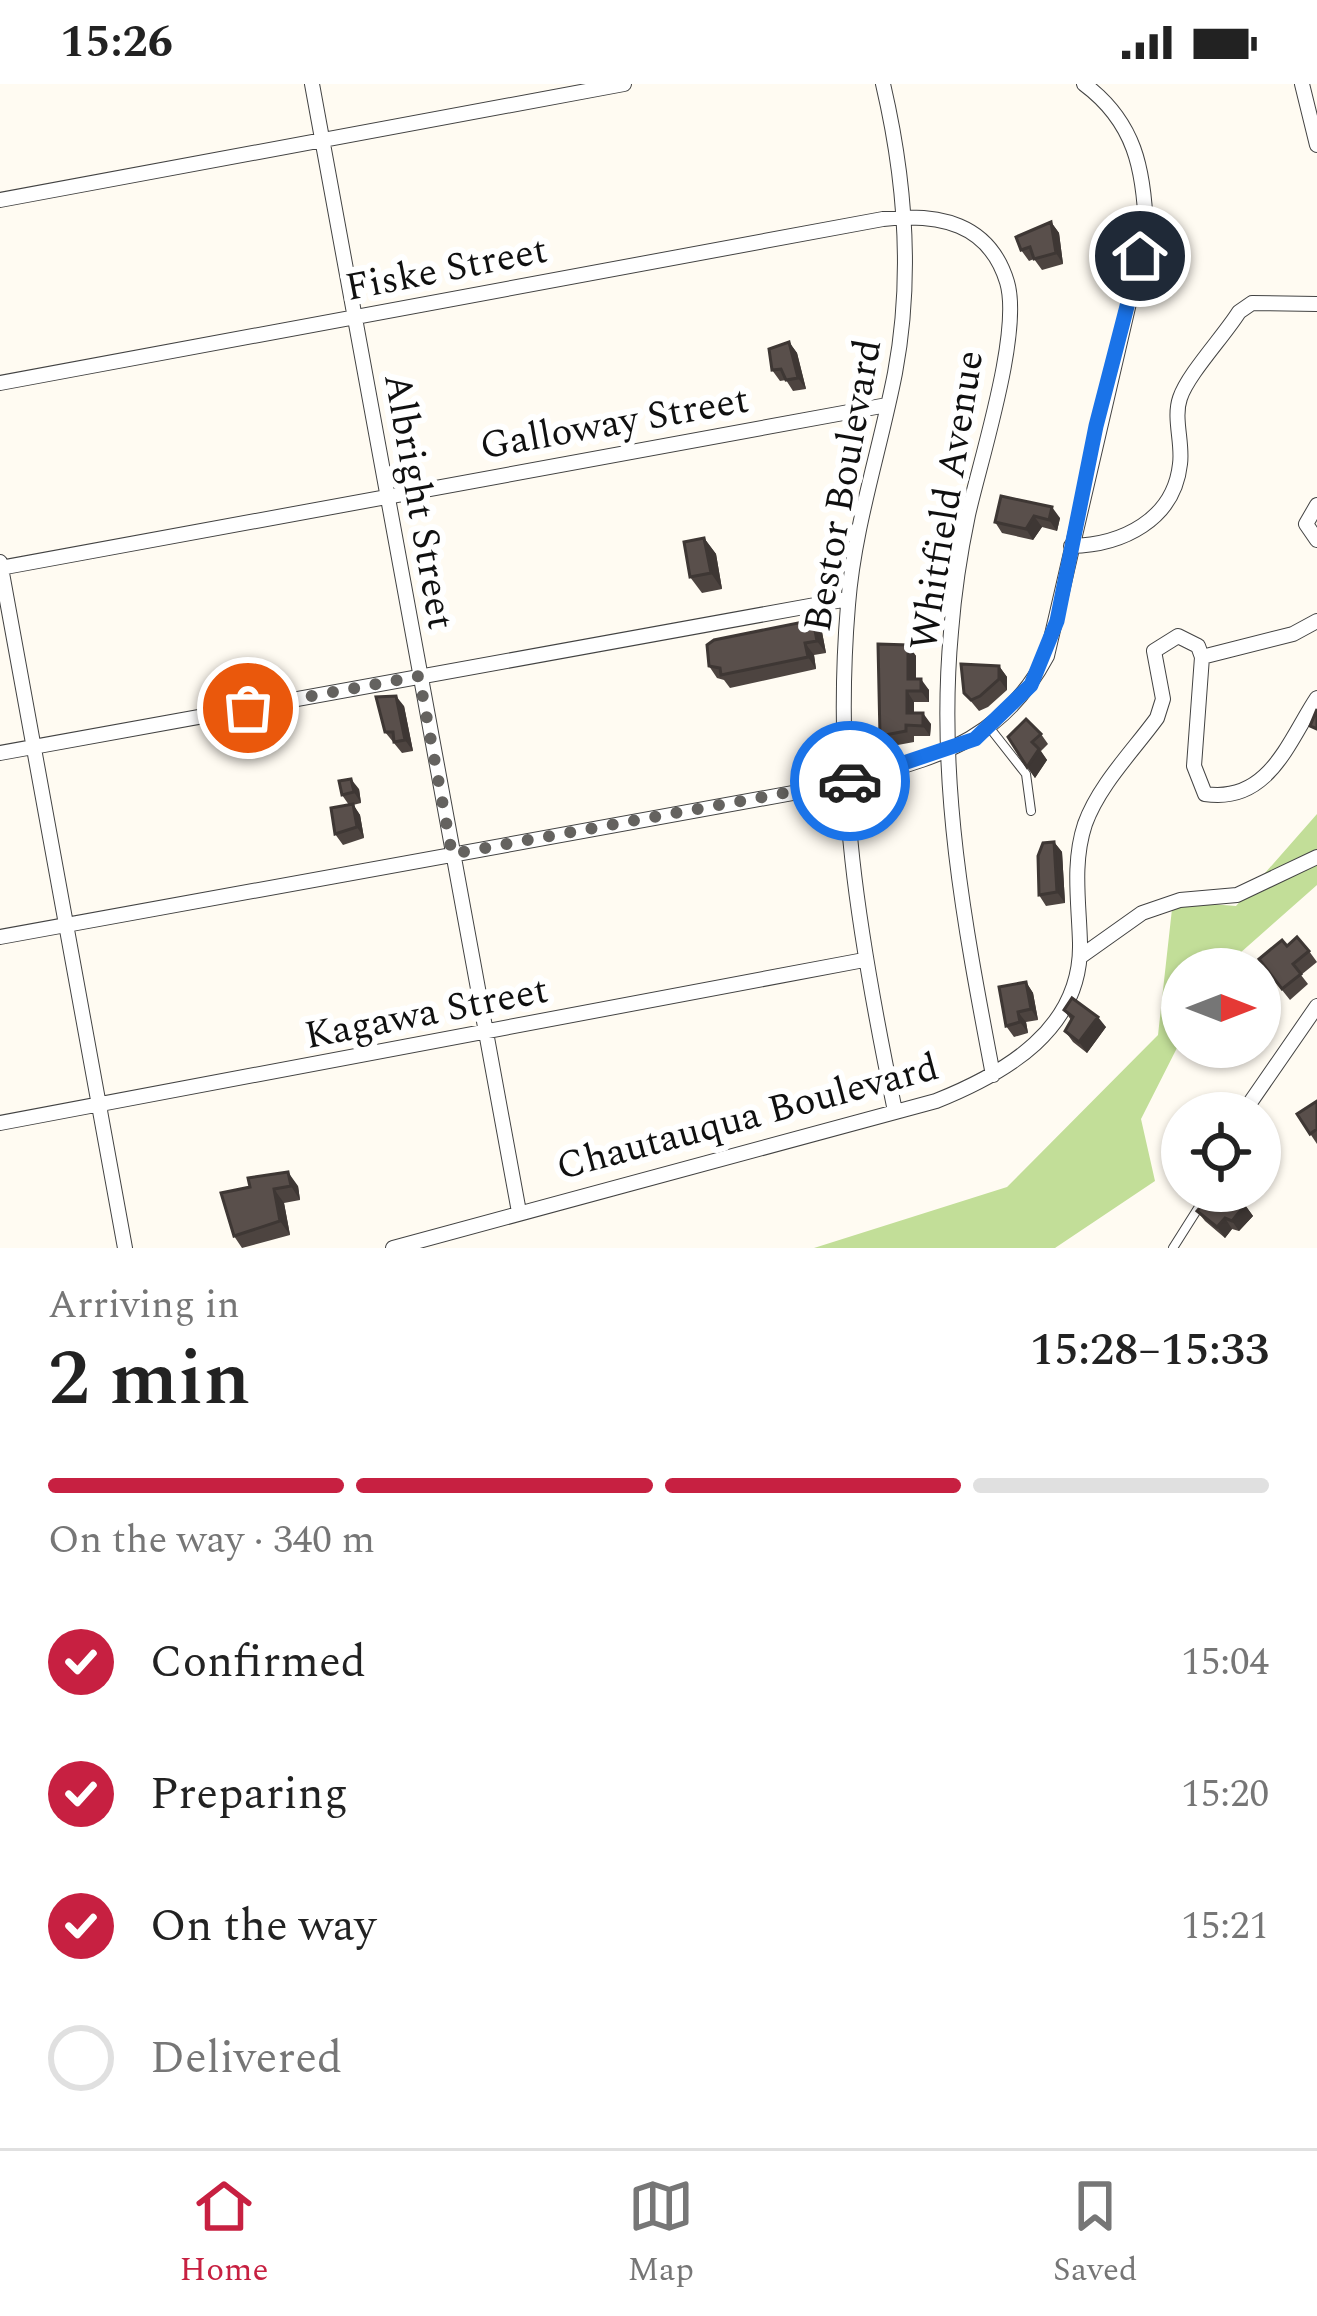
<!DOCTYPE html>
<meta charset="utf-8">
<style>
body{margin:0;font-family:Spectral,serif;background:#f2f2f2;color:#222;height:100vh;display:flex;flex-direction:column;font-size:45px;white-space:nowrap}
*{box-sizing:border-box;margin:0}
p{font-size:39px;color:#767676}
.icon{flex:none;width:66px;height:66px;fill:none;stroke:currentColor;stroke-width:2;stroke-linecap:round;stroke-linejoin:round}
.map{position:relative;height:1164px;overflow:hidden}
.details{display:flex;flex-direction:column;background:#fff;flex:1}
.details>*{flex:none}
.needle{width:78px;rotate:90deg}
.controls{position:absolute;left:1161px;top:864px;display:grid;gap:24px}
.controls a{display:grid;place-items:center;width:120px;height:120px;border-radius:50%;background:#fff;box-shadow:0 3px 9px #0004;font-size:60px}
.pin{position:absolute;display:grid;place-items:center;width:102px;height:102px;color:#fff;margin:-51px;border:6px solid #fff;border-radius:50%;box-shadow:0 3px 12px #0007}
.courier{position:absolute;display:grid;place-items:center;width:120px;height:120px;margin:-60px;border:9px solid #1a73e8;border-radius:50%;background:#fff;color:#222;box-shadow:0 3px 15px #0007}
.headline em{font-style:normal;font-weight:600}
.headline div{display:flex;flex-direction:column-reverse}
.headline{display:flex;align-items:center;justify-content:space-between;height:204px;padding:0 48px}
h1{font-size:78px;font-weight:600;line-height:90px}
.bar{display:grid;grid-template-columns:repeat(4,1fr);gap:18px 12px;align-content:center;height:144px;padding:0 48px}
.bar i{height:15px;border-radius:9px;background:#e0e0e0}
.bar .selected{background:#c72041}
.bar p{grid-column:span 4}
ol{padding:0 48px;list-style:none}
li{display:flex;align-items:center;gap:36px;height:132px}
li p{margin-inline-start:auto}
li .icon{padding:12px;border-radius:50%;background:#c72041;color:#fff;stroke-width:4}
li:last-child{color:#767676}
li i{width:66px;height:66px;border:6px solid #e0e0e0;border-radius:50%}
.status{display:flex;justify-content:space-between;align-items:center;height:84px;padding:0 60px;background:#fff;direction:ltr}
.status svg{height:33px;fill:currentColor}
.tab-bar{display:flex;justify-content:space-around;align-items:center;height:168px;border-top:3px solid #e0e0e0;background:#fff;font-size:33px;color:#767676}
.tab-bar a{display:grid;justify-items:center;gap:6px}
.tab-bar .selected{color:#c72041}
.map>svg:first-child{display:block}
.forest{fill:#c2de98}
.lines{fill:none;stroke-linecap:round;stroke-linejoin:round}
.service-casing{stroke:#434343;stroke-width:10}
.minor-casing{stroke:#434343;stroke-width:16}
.service{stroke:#fff;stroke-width:8}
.minor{stroke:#fff;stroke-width:14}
.wall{fill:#4d4440}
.shaded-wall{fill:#3e3734}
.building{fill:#594f4b;stroke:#3e3734;stroke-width:3}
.done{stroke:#64625f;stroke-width:12;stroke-dasharray:0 21.6}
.route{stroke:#1a73e8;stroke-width:15}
.labels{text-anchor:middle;stroke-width:12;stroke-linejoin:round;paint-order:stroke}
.street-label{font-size:39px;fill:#101010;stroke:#fff}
</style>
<div class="status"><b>15:26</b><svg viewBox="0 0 49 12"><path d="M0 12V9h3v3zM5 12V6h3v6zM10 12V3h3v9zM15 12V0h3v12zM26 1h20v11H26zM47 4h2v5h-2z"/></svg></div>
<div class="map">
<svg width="1317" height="1164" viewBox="0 0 1317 1164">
<rect width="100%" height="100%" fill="#fffbf2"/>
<path class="forest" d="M1317,730V801L1222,885H1182V954L1141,1035L1155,1097L1055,1164H814L1007,1103L1158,951L1172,825L1198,819L1236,822Z"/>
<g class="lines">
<g class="service-casing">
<path id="service" d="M989,643L1026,690L1031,727
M1173,1164L1209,1107"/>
</g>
<g class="minor-casing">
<path id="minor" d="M312,0L519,1128
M883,0C905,94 913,193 895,289C880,366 854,443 848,521C833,699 859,854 895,1027
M1302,0L1317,61
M0,116L624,0
M0,299L883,135C939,129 989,139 1007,198C1022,248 980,377 968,431C960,469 954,509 951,548C937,699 965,844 993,991
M1317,421L1306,440L1317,456
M1071,462C1122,461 1174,436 1180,380C1183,359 1173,334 1180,314C1188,290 1224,252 1239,228L1252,219L1317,220
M0,478L125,1164
M0,484L887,321
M1202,573L1293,550L1317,537
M0,669L848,515
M0,853L842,700C933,673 999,662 1047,572L1146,146C1144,85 1135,38 1084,0
M1080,873L1142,829L1180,816L1237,811L1317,773
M1243,1029L1317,922
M0,1039L864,876
M393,1164L936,1017C1006,989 1082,945 1080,859C1079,819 1072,779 1085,740C1099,701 1133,667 1157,634L1163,615L1154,567L1178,552L1198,562L1202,573L1194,682L1205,710C1269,720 1289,656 1317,614"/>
</g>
<use href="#service" class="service"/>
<use href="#minor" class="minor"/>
</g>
<path class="wall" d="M1051,138L1059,149L1063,180L1042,186L1034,175L1029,177L1021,166Z
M789,258L797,269L806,305L793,307L786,296L780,297L772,286Z
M1001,412L1060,434L1057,447L1042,443L1033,456L1002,449L995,438Z
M704,454L716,470L722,505L702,509L690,493Z
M822,548L826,569L814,571L816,585L730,604L724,596L717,594L709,582Z
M908,561L916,572V595L929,606V618H914V629L931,640L930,652H914V658L887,663L880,652Z
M999,582L1007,593V606L988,623L979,627L964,609Z
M404,622L413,667L402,669L385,648Z
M1041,650L1048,660L1041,667L1047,676L1035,694L1008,653Z
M359,705L361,719L353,721L360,731L364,754L343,761L335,750L349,721L342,711Z
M1054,758L1062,768L1065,819L1046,822L1039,811Z
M1287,862L1309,867L1317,878L1301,891L1308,900L1290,916L1266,886Z
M1026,898L1033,909L1038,936L1026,938L1028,949L1014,953L1006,942Z
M1064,926L1106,943L1087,969L1073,958L1065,947L1071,936Z
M1317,1017V1060L1297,1030Z
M298,1102L300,1116L284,1119L290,1151L242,1164L234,1152L221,1109Z
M1224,1112L1245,1121L1253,1132L1239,1147L1232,1145L1225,1154L1205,1137L1197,1127Z"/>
<path class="shaded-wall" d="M1051,138L1059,149L1063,180L1056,169Z
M789,258L797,269L806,305L798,294Z
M1052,423L1060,434L1057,447L1049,436Z
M1034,432L1042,443L1033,456L1026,445Z
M704,454L716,470L722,505L711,489Z
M813,536L822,548L826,569L817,557Z
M805,559L814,571L816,585L808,573Z
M908,561L916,572V606L908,595Z
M999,582L1007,593V606L999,595Z
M921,595L929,606V618L921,607Z
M907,607L914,618V640L907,629Z
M396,612L404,622L413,667L405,656Z
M923,629L931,640L930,652L923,642Z
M1039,665L1047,676L1035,694L1027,683Z
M351,695L359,705L361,719L354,708Z
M353,720L360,731L364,754L357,743Z
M1054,758L1062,768L1065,819L1057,808Z
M1026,898L1033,909L1038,936L1031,925Z
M1018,928L1026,938L1028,949L1020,938Z
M1098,933L1106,943L1087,969L1079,958Z
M288,1088L298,1102L300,1116L291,1102Z
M274,1105L284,1119L290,1151L280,1137Z
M1245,1121L1253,1132L1239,1147L1232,1137Z
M1225,1134L1232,1145L1225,1154L1217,1143Z"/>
<path class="building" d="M1051,138L1056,169L1034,175L1030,163L1021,166L1016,153Z
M789,258L798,294L786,296L781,285L772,286L769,265Z
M1001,412L1052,423L1049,436L1034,432L1026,445L995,438Z
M704,454L711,489L690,493L684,458Z
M813,536L817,557L805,559L808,573L721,591L720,584L709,582L707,561L714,556Z
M878,560L908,561V595H921V607H907V629H923V642L906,641V647L880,652Z
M961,580L999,582V595L980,612L971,616L964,609Z
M396,612L405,656L394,658L393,648H385L376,613Z
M1317,625V645L1310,642Z
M1026,635L1041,650L1032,658L1039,665L1027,683L1008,653Z
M351,695L354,708L342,711L339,697Z
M353,720L357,743L335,750L331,724Z
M1054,758L1057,808L1039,811L1038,772L1043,759Z
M1297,853L1309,867L1293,880L1301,890L1282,905L1259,875L1282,856L1287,862Z
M1026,898L1031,925L1018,928L1020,938L1006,942L999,903Z
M1072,914L1098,933L1079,958L1065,947L1073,933L1064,926Z
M1317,1017V1045L1310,1050L1297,1030Z
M288,1088L291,1102L274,1105L280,1137L234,1152L221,1109L250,1103L248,1094Z
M1214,1107H1218L1224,1112L1229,1107L1245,1121L1232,1137L1225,1134L1217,1143L1197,1127Z"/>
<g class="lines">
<path class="done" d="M248,624L419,592L452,770L850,697"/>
<path class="route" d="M850,697L975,655L1031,601L1057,537L1096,342L1140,172"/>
</g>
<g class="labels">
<g class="street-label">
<text transform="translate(446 183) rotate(-11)" y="14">Fiske Street</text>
<text transform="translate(614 337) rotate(-10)" y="14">Galloway Street</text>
<text transform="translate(841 401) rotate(-80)" y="14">Bestor Boulevard</text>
<text transform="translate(945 416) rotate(-81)" y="14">Whitfield Avenue</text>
<text transform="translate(421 417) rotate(80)" y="14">Albright Street</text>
<text transform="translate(426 927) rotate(-11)" y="14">Kagawa Street</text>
<text transform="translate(747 1031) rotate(-15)" y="14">Chautauqua Boulevard</text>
</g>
</g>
</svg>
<div class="controls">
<a><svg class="needle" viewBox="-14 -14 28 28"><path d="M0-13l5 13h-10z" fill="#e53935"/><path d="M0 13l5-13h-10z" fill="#767676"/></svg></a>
<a><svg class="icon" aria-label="locate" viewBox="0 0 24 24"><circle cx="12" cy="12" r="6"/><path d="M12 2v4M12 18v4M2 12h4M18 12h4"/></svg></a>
</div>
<div class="pin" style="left:248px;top:624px;background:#ea580c"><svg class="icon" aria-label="bag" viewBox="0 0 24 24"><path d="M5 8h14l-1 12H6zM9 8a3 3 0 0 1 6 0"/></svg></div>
<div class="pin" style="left:1140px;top:172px;background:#1f2937"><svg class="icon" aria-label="home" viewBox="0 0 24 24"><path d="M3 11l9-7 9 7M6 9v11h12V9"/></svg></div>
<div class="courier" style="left:850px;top:697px"><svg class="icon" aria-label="car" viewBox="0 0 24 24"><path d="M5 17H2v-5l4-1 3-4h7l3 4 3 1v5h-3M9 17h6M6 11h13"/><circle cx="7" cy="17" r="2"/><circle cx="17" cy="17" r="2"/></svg></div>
</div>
<section class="details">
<div class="headline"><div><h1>2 min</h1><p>Arriving in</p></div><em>15:28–15:33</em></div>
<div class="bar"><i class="selected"></i><i class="selected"></i><i class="selected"></i><i></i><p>On the way · 340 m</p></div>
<ol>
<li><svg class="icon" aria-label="check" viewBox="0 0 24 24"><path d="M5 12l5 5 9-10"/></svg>Confirmed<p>15:04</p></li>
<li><svg class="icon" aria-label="check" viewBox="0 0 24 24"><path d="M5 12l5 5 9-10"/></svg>Preparing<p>15:20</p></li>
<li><svg class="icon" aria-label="check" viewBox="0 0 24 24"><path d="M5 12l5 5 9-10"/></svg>On the way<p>15:21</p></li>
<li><i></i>Delivered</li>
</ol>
</section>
<nav class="tab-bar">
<a class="selected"><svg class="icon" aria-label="home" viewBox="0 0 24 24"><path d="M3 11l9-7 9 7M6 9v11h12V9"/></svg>Home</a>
<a><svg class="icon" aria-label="map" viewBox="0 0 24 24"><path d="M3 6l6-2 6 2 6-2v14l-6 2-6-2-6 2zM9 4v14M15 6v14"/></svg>Map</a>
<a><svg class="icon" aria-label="saved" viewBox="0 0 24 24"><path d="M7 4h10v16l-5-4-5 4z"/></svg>Saved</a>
</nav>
